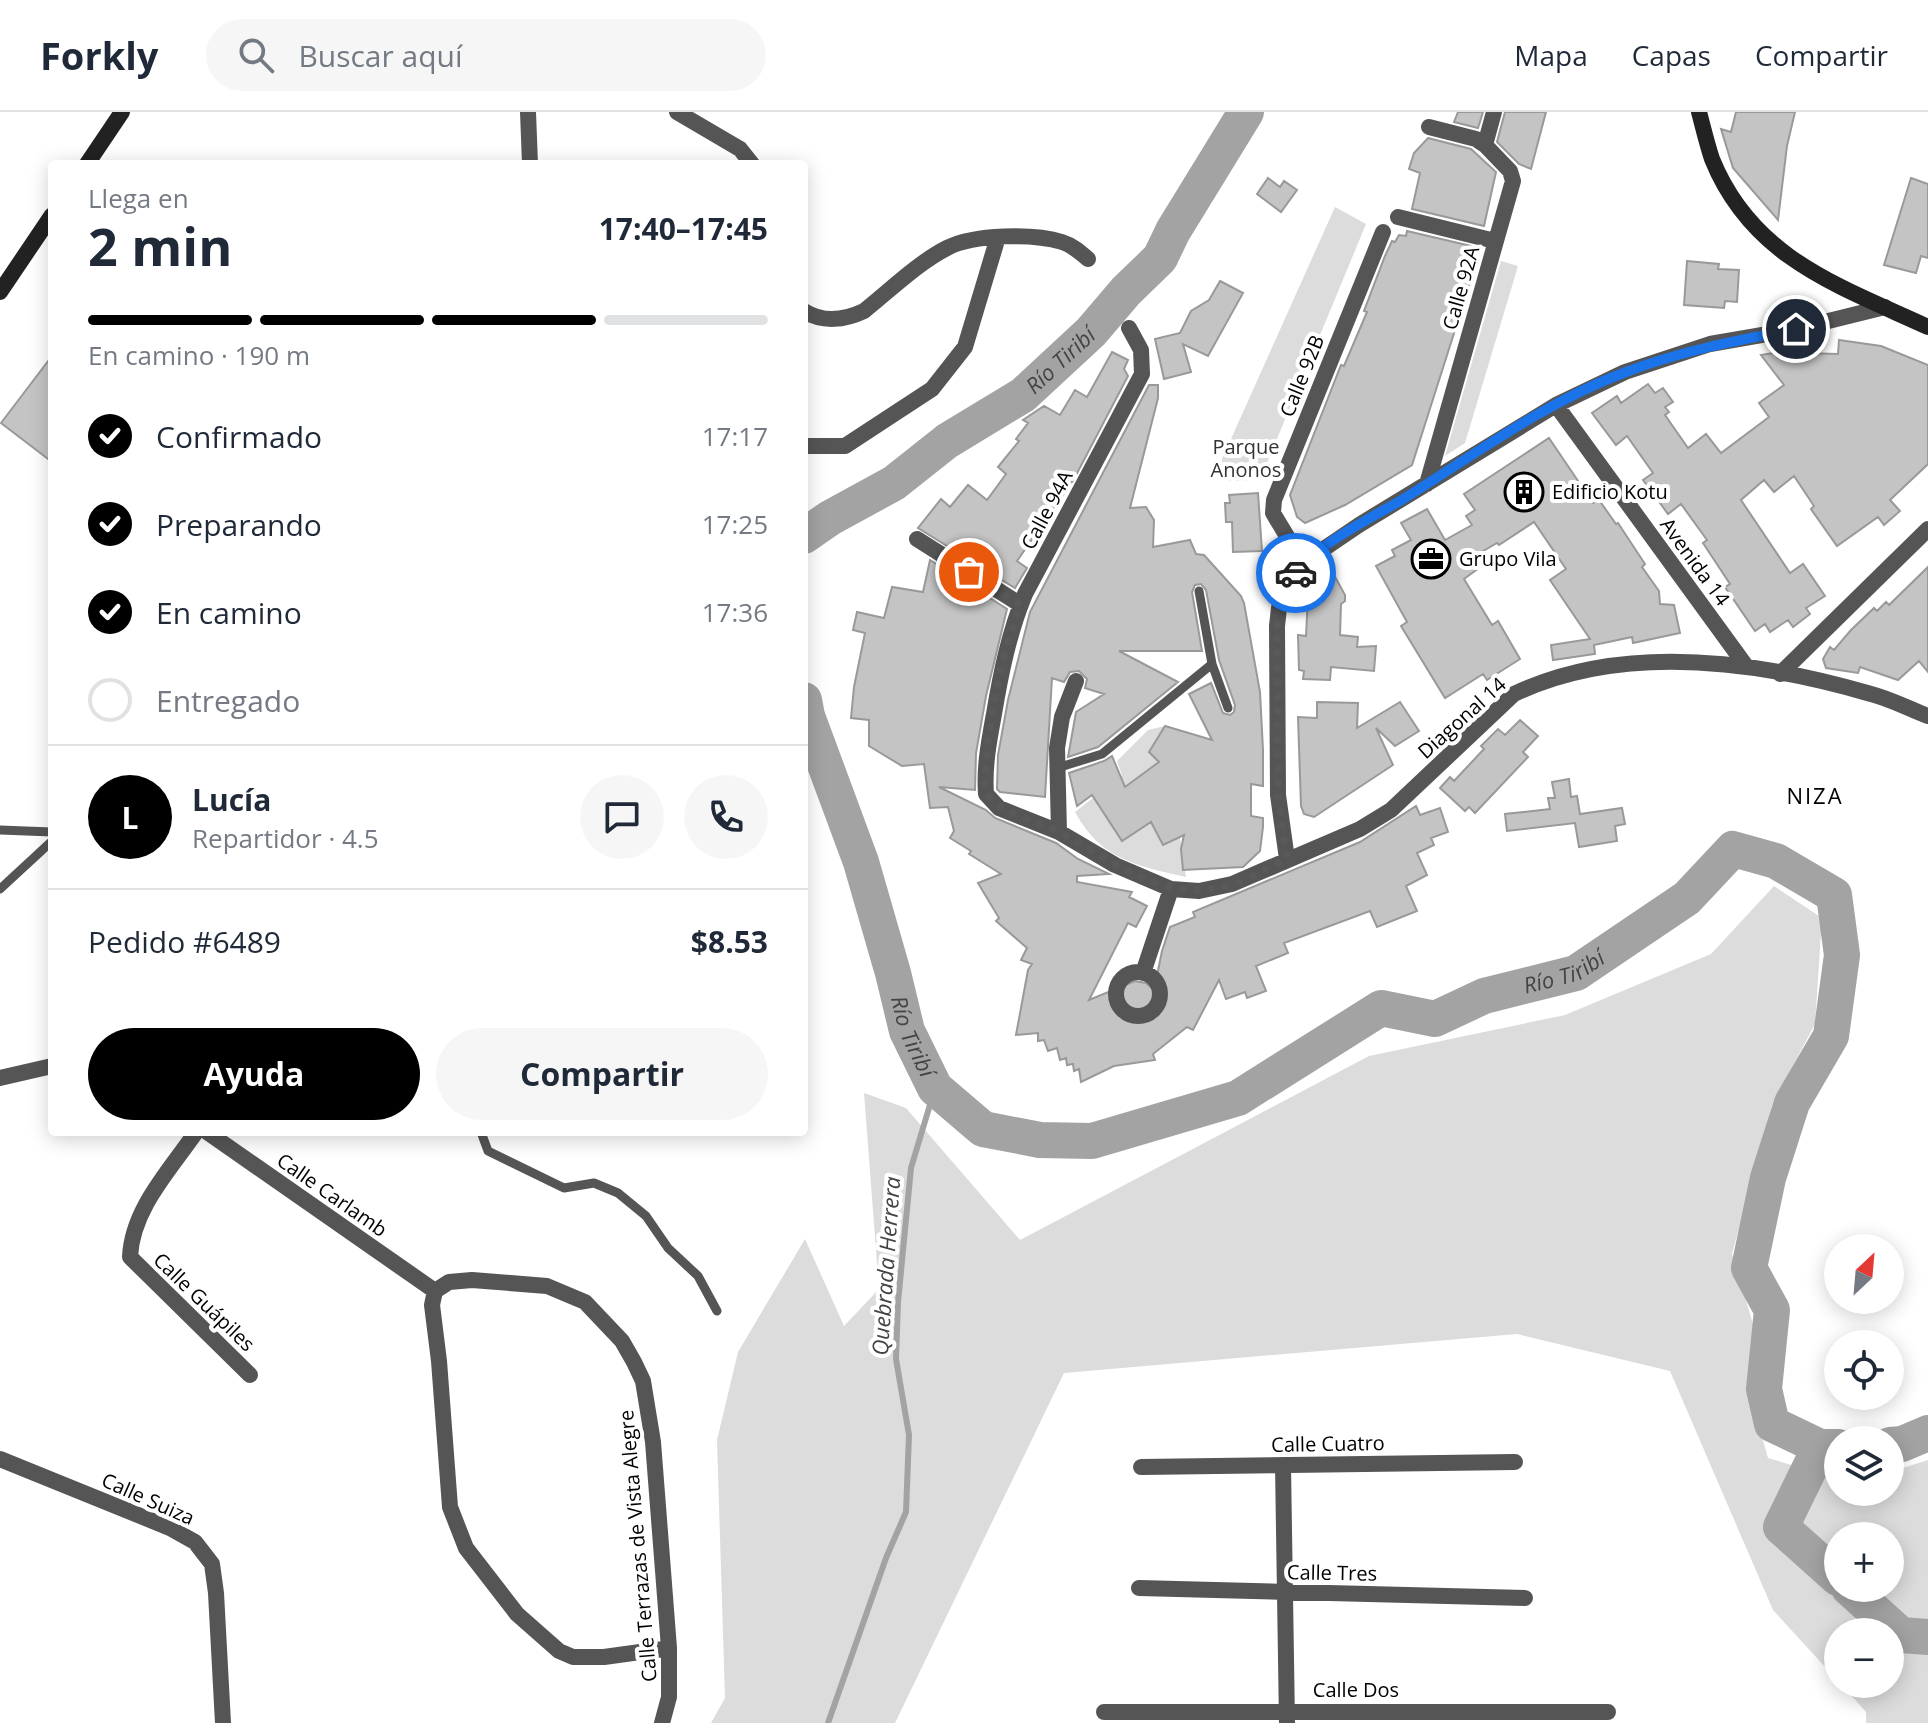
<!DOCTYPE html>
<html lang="es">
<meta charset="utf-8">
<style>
body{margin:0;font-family:"Open Sans",sans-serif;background:#f6f6f7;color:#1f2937;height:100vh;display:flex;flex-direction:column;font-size:30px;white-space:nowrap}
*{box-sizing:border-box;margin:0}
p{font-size:26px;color:#747a83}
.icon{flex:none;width:44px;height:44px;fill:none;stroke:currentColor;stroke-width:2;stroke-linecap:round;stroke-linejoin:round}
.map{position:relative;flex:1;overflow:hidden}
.details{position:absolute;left:48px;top:48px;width:760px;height:976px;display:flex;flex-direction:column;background:#fff;border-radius:8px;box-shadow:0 4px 20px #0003}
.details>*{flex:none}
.needle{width:52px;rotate:26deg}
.tools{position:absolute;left:1824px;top:1122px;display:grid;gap:16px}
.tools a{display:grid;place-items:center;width:80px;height:80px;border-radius:50%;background:#fff;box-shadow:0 4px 20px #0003;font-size:40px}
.pin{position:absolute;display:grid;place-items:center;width:68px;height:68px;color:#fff;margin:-34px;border:4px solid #fff;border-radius:50%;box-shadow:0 2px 8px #0007}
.courier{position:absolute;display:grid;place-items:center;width:80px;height:80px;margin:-40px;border:6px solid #1a73e8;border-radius:50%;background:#fff;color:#222;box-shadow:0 2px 10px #0007}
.overview em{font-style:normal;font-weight:700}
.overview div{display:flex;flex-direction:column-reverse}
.overview{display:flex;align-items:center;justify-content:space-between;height:136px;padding:0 40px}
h1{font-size:52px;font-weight:700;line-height:60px}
.bar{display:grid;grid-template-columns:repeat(4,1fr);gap:12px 8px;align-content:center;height:96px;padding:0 40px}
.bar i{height:10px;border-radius:6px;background:#e0e1e3}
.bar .on{background:#000}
.bar p{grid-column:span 4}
.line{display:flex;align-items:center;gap:20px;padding:0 40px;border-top:2px solid #e0e1e3}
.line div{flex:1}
.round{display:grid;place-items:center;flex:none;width:84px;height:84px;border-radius:42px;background:#f6f6f7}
ol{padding:0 40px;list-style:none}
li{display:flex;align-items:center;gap:24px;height:88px}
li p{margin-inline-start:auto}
li .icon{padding:8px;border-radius:50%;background:#000;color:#fff;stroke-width:4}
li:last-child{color:#747a83}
li i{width:44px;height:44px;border:4px solid #e0e1e3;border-radius:50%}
.primary-button{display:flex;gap:16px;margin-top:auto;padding:16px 40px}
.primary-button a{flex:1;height:92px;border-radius:48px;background:#000;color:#fff;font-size:32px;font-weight:700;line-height:92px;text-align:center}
.primary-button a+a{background:#f6f6f7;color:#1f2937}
header{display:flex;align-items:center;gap:48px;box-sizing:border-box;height:112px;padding:0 40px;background:#fff;border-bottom:2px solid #e0e1e3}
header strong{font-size:38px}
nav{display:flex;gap:44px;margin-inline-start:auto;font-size:28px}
.search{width:560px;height:72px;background:#f6f6f7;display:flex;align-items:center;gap:20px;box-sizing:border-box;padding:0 28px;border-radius:44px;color:#747a83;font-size:30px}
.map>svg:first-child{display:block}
.green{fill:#dcdcdc;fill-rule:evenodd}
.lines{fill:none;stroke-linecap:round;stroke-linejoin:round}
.stream{stroke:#a3a3a3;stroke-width:6}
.river{stroke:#a3a3a3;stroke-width:36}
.building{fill:#c4c4c4;stroke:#999;stroke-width:2}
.lane{stroke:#555;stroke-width:9}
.street{stroke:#555;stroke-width:16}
.secondary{stroke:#222;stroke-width:16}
.done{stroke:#595959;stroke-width:8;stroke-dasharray:0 14.4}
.route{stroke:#1a73e8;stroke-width:10}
.labels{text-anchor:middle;stroke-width:8;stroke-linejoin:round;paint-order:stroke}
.street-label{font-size:20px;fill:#000;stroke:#fff}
.park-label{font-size:20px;fill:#333;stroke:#fff}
.poi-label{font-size:20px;fill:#000;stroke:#fff;text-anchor:start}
.water-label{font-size:22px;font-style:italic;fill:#444;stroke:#fff}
.neighbourhood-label{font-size:22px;letter-spacing:2px;fill:#000;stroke:#fff}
</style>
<header>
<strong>Forkly</strong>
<div class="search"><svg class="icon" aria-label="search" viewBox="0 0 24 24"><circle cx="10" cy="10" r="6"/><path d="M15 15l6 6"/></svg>Buscar aquí</div>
<nav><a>Mapa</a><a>Capas</a><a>Compartir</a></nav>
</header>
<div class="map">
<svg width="1928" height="1611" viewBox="0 0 1928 1611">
<rect width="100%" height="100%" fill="#fff"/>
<path class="green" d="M1335,95L1366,112L1260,368L1224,369L1222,347Z
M1501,149L1518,154L1465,331L1445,344Z
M1165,614L1149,640L1159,650L1099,694L1122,729L1151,710L1163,733L1180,725L1186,765C1137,754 1100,747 1075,700L1122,663L1117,649L1148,618Z
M1774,774L1822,806L1815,912L1772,993L1732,1142L1753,1212L1752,1289L1768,1346L1838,1367V1380H1890V1360L1928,1348V1611H1866V1600L1841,1572H1890V1520H1838V1569L1773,1498L1670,1259L1517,1222L1064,1261L895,1611H711L725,1586L717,1328L738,1240L805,1127L844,1214L879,1177L864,981L906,996L1020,1128L1369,944L1565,903L1711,842ZM1838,1424H1890V1476H1838Z"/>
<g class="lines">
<path class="stream" d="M828,1611L886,1446L906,1400L909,1323L896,1247L898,1190L911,1056L935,976"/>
<g class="river">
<path id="s1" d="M804,424L830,406L894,371L947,329L1023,283L1091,220L1126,179L1160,146L1173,119L1246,0"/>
<path id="s2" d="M804,588L807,604L861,750L893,861L907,919L935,976L983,1017L1040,1028L1092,1029L1238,986L1381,896L1435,907L1484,884L1576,861L1687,786L1733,737L1776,749L1834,783L1842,843L1831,924L1792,991L1768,1066L1749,1156L1772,1198L1764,1277L1772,1312L1820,1335H1838"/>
<path d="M1890,1333L1902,1332L1928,1321"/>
<path d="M1820,1335L1781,1415L1838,1466"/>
<path d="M1849,1476L1901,1523L1928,1525"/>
</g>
</g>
<path class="building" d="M1458,0H1483L1478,16L1454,10Z
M1505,0H1546L1531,57L1519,52L1497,30Z
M1736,0H1795L1787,34L1778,108L1733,56L1721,17L1731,20Z
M1428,26L1471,37L1496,60L1484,114L1412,97L1420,61L1409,57L1414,41Z
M1268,66L1280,75L1284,69L1297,78L1281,100L1257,82Z
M1911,66L1928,72V146L1921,144L1916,161L1884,153Z
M1407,119L1471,134L1467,146L1477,149L1412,353L1345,393L1305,411L1297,405L1290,383L1341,253L1344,254L1367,200L1364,199L1385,144L1392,129L1395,130L1399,123L1406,124Z
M1687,149L1719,152L1718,157L1739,158L1737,190L1725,189L1724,196L1684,193Z
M1220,169L1243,181L1208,244L1183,232L1191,260L1164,267L1155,227L1180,221L1191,199L1209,188Z
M1839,228L1881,234L1928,253V352L1890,388L1900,399L1884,413L1878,405L1837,434L1811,397L1814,394L1794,364L1774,380L1764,368L1741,388L1790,461L1803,452L1825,484L1806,496L1810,502L1793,515L1788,508L1770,520L1765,512L1755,519L1725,475L1730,472L1703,431L1707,428L1681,392L1668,402L1643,368L1653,361L1627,324L1616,333L1592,301L1617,284L1621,291L1648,272L1655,281L1663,276L1673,290L1665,295L1669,300L1665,303L1688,336L1706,322L1721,341L1769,305L1759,291L1784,273L1761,243L1799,237L1802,241L1838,242Z
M1112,240L1128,248L1124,257L1128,264L1074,367L1017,449L1027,456L1015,476L918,416L941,387L950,395L968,373L987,388L1006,362L998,355L1019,329L1016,327L1028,311L1023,308L1044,294L1060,303L1075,278L1087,285Z
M52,244V350L1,311Z
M1149,273H1158V286L1130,396L1146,395L1154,408L1153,435L1190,428L1196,442L1204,443L1241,484L1244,491L1260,580L1263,638V674L1251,672V704L1263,706V715L1260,739L1243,755L1183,758L1181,737L1184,723L1163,733L1151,710L1122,729L1092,683L1077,694L1069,661L1104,649L1112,644L1125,675L1159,650L1149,640L1165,614L1212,628L1189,582L1211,571L1223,601L1230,603L1234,600L1235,593L1219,548L1206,478L1201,472L1195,473L1192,480L1202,539H1119L1178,570L1098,635L1068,645L1076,600L1104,582L1085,576L1087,567L1079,559L1070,560L1064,570L1052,566L1045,685L1000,680L997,677L998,643L1008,588L1030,500Z
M1549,326L1593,391L1599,388L1616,412L1618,411L1645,452L1642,455L1659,479L1660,492L1674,493L1680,521L1633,531L1632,525L1594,533L1595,542L1553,548L1551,533L1590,527L1550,468L1566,457L1534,410L1499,433L1497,431L1473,445L1479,456L1464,467L1492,513L1498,509L1520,547L1487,568L1483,562L1445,586L1401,514L1407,510L1376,454L1395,444L1392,438L1411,428L1401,411L1427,397L1445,428L1472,413L1466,404L1475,398L1464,382Z
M1258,381L1262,439L1233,440L1232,410H1226L1225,391H1230L1229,383Z
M930,448L1007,497L986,584L976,641L975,678L939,675L986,698L995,706L1056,731L1078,747L1109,762L1077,764V770L1132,780L1129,785L1147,794L1136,815L1128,811L1089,888L1135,869L1146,871L1154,878L1162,839L1170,815L1195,805L1193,800L1360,730L1416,694L1420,703L1440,696L1448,720L1431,726L1434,733L1417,741L1427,763L1406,774L1417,799L1377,815L1370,799L1284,831L1288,841L1256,854L1266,879L1247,886L1245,880L1226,887L1219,868L1193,918L1187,915L1153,942L1155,948L1114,954L1081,970L1079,957L1074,959L1073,952L1067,953L1066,946L1060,948L1057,936L1048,939L1044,928L1038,929V921L1016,923L1028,858L1032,852L1021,848L1027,836L996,809L999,806L978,771L1001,762L969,742L971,739L950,726L954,719L948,695L930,696L924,652L902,654L869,634V608L851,606L854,575L865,521L853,518L857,500L884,506L892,475L923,480Z
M1928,455V560L1919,549L1898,568L1860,555L1858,561L1826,556L1823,547L1830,535L1834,538L1851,518L1874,496L1877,499L1886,490L1889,493Z
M1334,463L1345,483V489L1341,492L1340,523L1358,525L1357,535L1376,534L1374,559L1331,555L1330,568L1303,567L1304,559L1299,558L1298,523L1306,524L1308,483L1317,479L1314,473Z
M1317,590L1358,591L1357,616L1400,590L1419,619L1395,634L1376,616L1393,653L1314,705L1304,702L1301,694L1298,605L1317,606Z
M1520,608L1538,624L1523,640L1528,645L1475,701L1469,695L1465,699L1440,676L1450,665L1454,669L1484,637L1481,634L1498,617L1505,623Z
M1569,667L1571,685L1577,684L1580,702L1622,696L1625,712L1615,714L1617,729L1579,735L1575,711L1507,719L1505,702L1550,697L1548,686H1555L1552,670Z"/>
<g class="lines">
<path class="lane" d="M1199,479L1212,552
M1057,656L1102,642L1212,552L1228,596
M0,718L52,720
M0,777L52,729
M481,1020L488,1039L564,1076L594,1071L618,1081L646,1104L668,1136L698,1164L717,1199"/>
<path class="street" d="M528,0L530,52
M677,0L740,37L752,52
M1429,15L1476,27L1485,33
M1398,105L1495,129
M804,199C823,211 845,208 864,199C889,179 919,150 947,136C974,122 1034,121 1062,130C1072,133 1080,140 1088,147
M1129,216L1141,238L1142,262L1025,482C1009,521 1001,560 994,602C989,629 984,655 986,682L999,696L1059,720L1115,753L1171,777L1199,779L1232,772L1360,717L1391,698L1514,582C1624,530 1758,549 1871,582C1891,587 1909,597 1928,604
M1556,293L1746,554
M804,334H845L932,277L965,235L998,125
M1427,372L1513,69L1510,59L1485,33L1494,0
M917,427L1021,493
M1303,451L1273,401L1274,388L1383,120
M1780,562L1928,417
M1059,720L1057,636L1062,605L1076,569
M1287,747L1278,683L1277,514L1279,496L1288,473L1303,451L1359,413L1556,293L1625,260L1710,232L1796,217L1885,195
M1116 882a22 22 0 1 1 44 0a22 22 0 1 1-44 0Z
M1143,861L1171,777
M0,966L52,954
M196,1020C170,1058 132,1097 130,1145L250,1263
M207,1020L435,1179
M435,1179L449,1170L472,1168L547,1174L585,1190L622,1229L634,1250L643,1269L653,1330L669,1536V1585L662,1611
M435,1179L432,1193L439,1249L450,1395L466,1436L517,1502L559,1539L573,1545H604L669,1536
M0,1347L170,1416L195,1430L212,1452L216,1481L223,1611
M1283,1353L1287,1611
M1141,1355L1515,1350
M1139,1476L1525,1486
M1104,1600H1608"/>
<path class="secondary" d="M1699,0C1703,15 1707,32 1712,47C1752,146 1839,174 1928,215
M87,52L122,0
M0,180L52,103"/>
</g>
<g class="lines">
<path class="done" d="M969,460L1021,493C1002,539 982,633 986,682C1008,705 1033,707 1061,721C1117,750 1164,793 1231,773C1250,767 1268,755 1287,747L1278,683L1277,514L1279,496L1296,461"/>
<path class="route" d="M1296,461C1312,436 1372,405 1400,389C1473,344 1545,290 1626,260C1681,239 1738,228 1796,217"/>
</g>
<defs>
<g id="building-ring" transform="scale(2)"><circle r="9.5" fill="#fff" stroke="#000" stroke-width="1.5"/><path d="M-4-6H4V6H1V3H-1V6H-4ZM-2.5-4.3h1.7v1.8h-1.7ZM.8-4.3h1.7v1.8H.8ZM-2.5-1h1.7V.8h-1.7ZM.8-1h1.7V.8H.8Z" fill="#000"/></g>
<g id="office-ring" transform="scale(2)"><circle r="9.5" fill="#fff" stroke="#000" stroke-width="1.5"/><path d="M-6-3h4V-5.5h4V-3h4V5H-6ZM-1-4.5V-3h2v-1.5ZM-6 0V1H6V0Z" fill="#000"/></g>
</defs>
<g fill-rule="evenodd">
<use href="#building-ring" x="1524" y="380"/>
<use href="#office-ring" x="1431" y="447"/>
</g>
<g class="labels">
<g class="street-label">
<text transform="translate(1461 176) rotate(-74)" y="7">Calle 92A</text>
<text transform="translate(1302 264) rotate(-68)" y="7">Calle 92B</text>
<text transform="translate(1047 398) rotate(-62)" y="7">Calle 94A</text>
<text transform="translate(1695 450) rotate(54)" y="7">Avenida 14</text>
<text transform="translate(1462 606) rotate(-42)" y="7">Diagonal 14</text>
<text transform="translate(332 1083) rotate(35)" y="7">Calle Carlamb</text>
<text transform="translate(204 1190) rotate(44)" y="7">Calle Guápiles</text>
<text transform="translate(1328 1332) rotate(-1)" y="7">Calle Cuatro</text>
<text transform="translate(148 1387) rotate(24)" y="7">Calle Suiza</text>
<text transform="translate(638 1434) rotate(-95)" y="7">Calle Terrazas de Vista Alegre</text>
<text transform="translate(1332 1461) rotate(1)" y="7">Calle Tres</text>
<text x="1356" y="1585">Calle Dos</text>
</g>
<g class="park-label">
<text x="1246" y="342">Parque<tspan x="1246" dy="23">Anonos</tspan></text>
</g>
<g class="poi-label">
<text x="1552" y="387">Edificio Kotu</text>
<text x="1459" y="454">Grupo Vila</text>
</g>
<g class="water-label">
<text dy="8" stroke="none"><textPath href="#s1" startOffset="312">Río Tiribí</textPath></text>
<text dy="8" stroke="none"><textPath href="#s2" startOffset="1098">Río Tiribí</textPath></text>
<text dy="8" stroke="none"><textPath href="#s2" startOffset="354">Río Tiribí</textPath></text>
<text transform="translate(886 1154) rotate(-86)" y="8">Quebrada Herrera</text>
</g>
<g class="neighbourhood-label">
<text x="1815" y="692">NIZA</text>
</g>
</g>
</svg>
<div class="tools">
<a><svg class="needle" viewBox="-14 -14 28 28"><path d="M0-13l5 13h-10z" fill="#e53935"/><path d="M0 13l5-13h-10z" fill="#747a83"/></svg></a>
<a><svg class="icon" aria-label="locate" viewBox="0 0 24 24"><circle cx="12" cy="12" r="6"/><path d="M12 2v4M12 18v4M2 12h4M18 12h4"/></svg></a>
<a><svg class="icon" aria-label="layers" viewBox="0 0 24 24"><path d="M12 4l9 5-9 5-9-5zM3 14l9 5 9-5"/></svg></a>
<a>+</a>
<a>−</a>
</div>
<div class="pin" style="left:969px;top:460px;background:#ea580c"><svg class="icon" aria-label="bag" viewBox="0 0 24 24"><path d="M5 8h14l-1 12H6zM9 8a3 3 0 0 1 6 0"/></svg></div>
<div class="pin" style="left:1796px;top:217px;background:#1f2937"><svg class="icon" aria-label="home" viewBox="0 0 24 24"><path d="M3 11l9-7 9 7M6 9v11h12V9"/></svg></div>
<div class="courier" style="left:1296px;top:461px"><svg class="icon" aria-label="car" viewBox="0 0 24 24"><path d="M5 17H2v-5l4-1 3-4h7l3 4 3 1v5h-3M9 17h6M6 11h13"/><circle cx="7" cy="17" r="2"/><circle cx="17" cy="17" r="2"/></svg></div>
<section class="details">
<div class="overview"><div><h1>2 min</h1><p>Llega en</p></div><em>17:40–17:45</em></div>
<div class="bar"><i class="on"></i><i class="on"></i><i class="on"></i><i></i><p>En camino · 190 m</p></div>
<ol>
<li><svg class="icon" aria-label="check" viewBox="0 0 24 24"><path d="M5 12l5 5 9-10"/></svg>Confirmado<p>17:17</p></li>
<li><svg class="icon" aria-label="check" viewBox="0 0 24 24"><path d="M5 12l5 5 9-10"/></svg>Preparando<p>17:25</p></li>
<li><svg class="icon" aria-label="check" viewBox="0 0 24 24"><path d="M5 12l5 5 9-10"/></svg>En camino<p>17:36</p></li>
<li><i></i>Entregado</li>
</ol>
<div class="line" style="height:144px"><b class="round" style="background:#000;color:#fff">L</b><div><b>Lucía</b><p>Repartidor · 4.5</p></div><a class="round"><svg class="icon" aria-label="chat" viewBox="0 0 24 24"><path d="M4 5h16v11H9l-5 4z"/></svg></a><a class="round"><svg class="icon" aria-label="phone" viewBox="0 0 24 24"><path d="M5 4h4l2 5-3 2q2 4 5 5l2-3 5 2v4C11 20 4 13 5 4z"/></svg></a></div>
<div class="line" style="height:104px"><div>Pedido #6489</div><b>$8.53</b></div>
<div class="primary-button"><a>Ayuda</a><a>Compartir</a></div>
</section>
</div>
